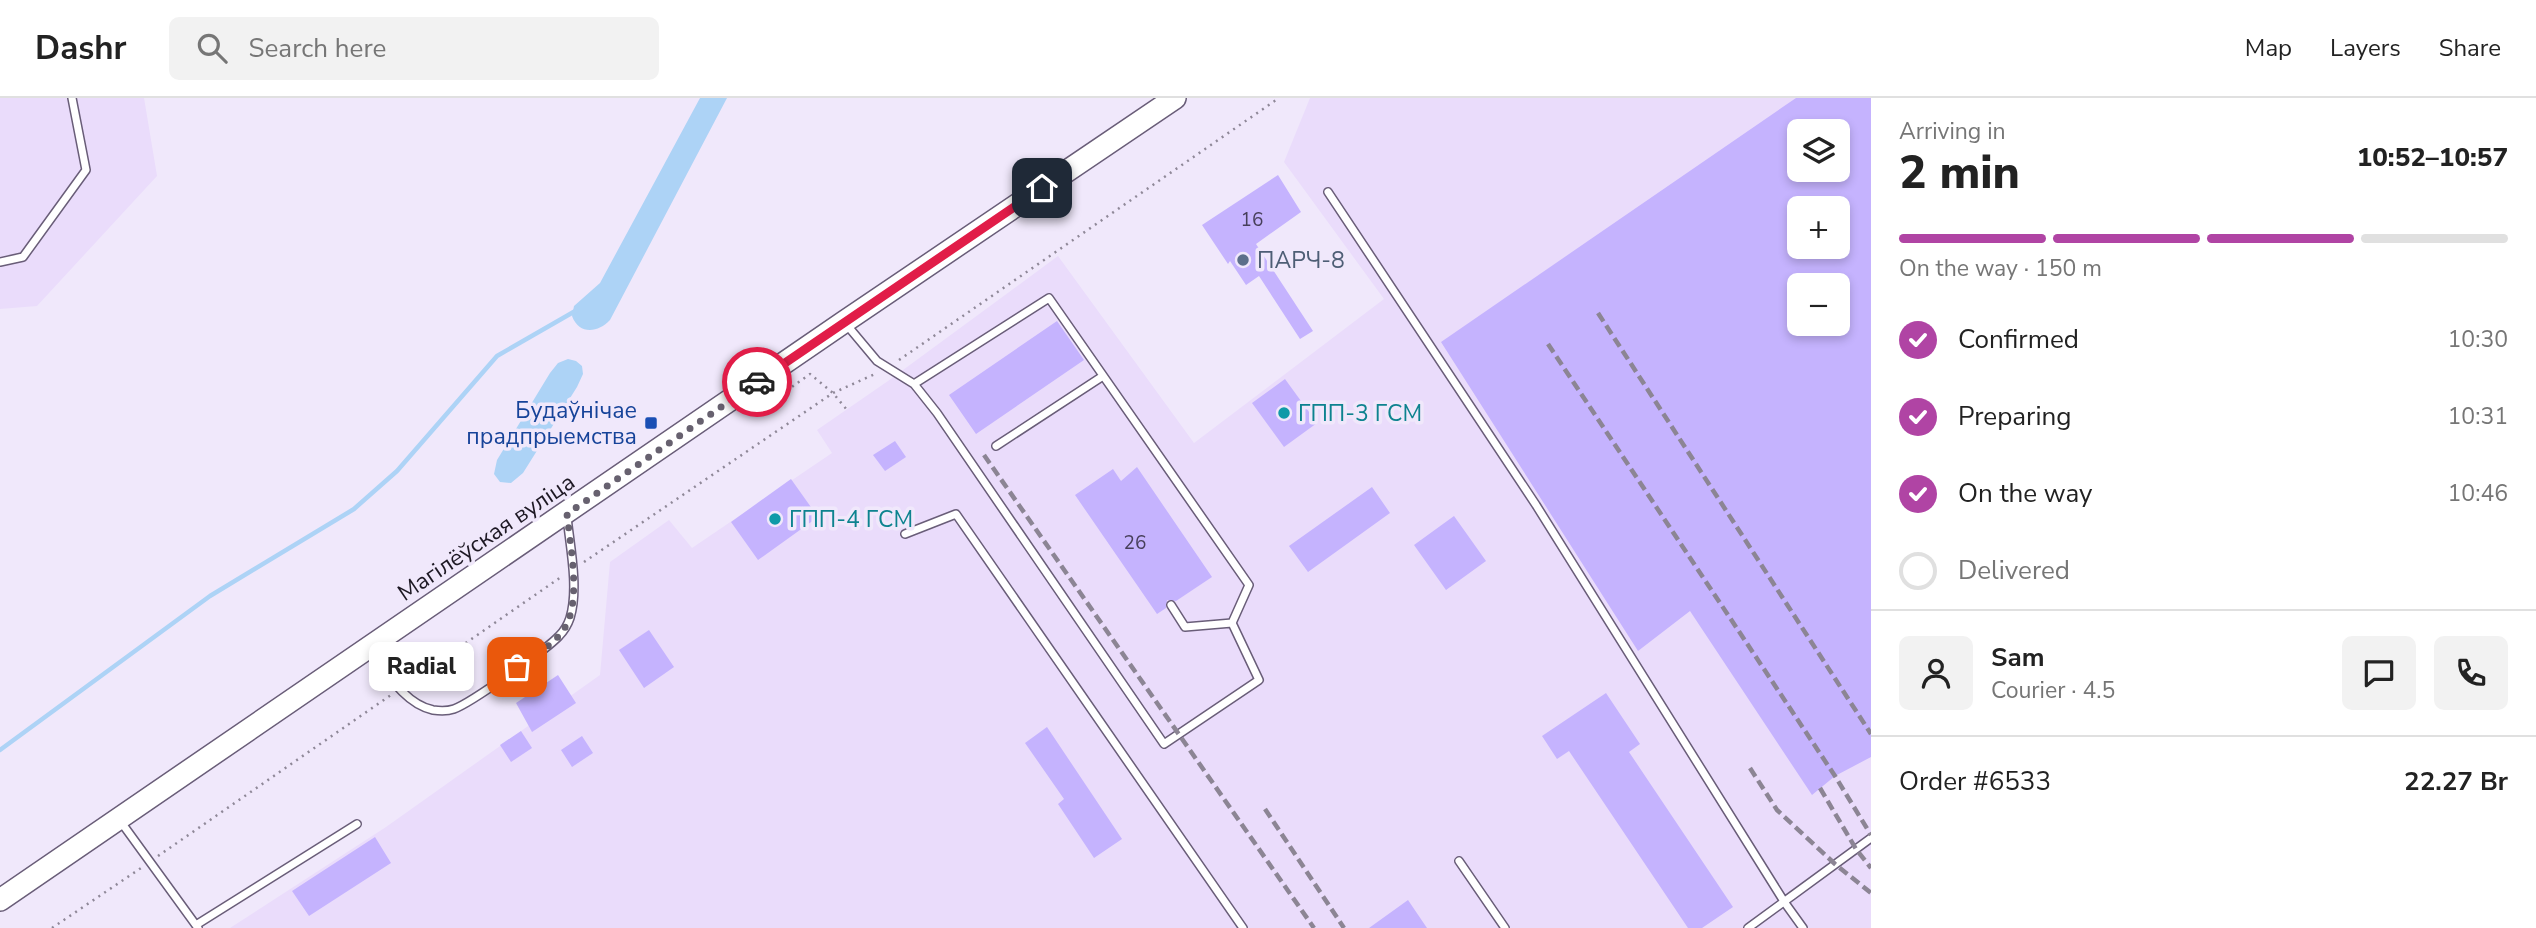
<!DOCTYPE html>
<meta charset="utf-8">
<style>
body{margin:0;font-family:"Nunito Sans",sans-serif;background:#f2f2f2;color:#222;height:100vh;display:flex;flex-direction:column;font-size:26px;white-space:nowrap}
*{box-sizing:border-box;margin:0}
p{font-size:23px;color:#767676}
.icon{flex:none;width:38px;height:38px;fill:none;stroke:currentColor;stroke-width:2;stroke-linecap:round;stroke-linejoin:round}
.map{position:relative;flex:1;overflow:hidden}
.side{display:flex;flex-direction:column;background:#fff;width:665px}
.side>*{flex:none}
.fabs{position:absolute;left:1787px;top:21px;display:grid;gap:14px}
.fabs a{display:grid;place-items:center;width:63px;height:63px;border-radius:10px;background:#fff;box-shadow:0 4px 10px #0003;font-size:35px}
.pin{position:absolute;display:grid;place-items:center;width:60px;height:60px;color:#fff;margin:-30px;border-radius:14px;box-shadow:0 4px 10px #0006}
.courier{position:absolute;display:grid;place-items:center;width:70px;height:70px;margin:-35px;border:5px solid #e11d48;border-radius:50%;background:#fff;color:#222;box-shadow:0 2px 9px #0007}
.bubble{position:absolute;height:49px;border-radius:10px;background:#fff;box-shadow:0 4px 10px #0003;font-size:23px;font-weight:800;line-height:49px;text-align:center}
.headline em{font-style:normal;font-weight:800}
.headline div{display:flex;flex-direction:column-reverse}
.headline{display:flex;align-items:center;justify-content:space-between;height:119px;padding:0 28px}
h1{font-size:46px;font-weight:800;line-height:52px}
.bar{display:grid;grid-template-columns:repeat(4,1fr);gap:10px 7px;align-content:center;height:84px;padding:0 28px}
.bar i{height:9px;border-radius:5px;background:#e0e0e0}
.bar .current{background:#b044a4}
.bar p{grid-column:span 4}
.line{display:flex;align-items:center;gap:18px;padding:0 28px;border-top:2px solid #e0e0e0}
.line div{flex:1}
.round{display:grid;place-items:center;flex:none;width:74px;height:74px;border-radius:10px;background:#f2f2f2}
ol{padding:0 28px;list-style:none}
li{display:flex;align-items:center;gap:21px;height:77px}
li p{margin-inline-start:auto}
li .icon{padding:7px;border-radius:50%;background:#b044a4;color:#fff;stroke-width:4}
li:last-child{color:#767676}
li i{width:38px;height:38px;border:4px solid #e0e0e0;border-radius:50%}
header{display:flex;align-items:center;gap:42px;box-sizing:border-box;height:98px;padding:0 35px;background:#fff;border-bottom:2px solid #e0e0e0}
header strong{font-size:33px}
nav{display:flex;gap:38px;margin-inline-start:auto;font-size:24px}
.search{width:490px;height:63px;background:#f2f2f2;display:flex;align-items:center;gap:18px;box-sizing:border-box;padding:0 24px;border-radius:10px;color:#767676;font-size:26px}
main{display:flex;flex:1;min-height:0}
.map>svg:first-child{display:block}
.built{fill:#eadcfb;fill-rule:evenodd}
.water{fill:#add3f6}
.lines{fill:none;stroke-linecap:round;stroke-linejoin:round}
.stream{stroke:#add3f6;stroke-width:4.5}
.building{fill:#c5b3fe;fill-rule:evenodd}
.lane-casing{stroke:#695d78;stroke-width:10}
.secondary-casing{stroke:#695d78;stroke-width:24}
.path{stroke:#8f8898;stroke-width:2.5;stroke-dasharray:2 5;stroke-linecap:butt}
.lane{stroke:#fff;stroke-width:7}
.secondary{stroke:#fff;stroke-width:21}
.rail{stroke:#8c8594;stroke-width:4.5;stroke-dasharray:10 5;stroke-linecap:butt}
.done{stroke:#67616f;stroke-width:7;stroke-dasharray:0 12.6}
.route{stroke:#e11d48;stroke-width:9}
.service-dot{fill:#5c6f8a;stroke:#f0e8fb;stroke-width:2.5}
.culture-dot{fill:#0f9aa8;stroke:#f0e8fb;stroke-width:2.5}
.transit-dot{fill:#1a4fb4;stroke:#f0e8fb;stroke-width:2.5}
.labels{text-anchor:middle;stroke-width:7;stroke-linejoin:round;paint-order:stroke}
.number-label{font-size:19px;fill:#473f5a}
.service-label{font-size:23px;fill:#4e5e75;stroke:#f0e8fb;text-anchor:start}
.transit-label{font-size:23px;fill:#164399;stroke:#f0e8fb;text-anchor:end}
.culture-label{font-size:23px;fill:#0d838f;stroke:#f0e8fb;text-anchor:start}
.street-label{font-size:23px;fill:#1d1823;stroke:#f0e8fb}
</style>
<header>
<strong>Dashr</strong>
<div class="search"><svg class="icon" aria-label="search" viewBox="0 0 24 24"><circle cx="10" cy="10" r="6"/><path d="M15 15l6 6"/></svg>Search here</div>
<nav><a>Map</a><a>Layers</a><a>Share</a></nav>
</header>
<main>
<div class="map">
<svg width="1871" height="830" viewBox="0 0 1871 830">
<rect width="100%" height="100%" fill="#f0e8fb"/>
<path class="built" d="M0,0H144L157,78L37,208L0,211Z
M1310,0H1871V830H230L386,729L600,577L610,464L669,422L692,450L832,355L817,332L888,283L1058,158L1194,345L1384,201L1284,64ZM1799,33H1838V72H1799ZM1799,110H1838V149H1799ZM1799,187H1838V226H1799Z"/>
<path class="water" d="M700,0H727L610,222C598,235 579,237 572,218L574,208L600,185Z
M568,261L576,263L582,268L583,276L577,289L523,375L511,385L500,384L494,376L497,362L550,275L558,265Z"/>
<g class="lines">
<path class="stream" d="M0,652L210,498L354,411L397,373L497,258L577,212"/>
</g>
<path class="building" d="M1796,0H1871V659L1835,678L1812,697L1690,513L1638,553L1441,244ZM1799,33H1838V72H1799ZM1799,110H1838V149H1799ZM1799,187H1838V226H1799Z
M1278,77L1301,114L1256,146L1313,233L1300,241L1259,178L1246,187L1230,163L1228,166L1202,127Z
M1057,223L1084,262L976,336L949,297Z
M1285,281L1317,325L1284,349L1252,305Z
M895,343L906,359L885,373L873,357Z
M1137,369L1212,479L1176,503L1167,502L1166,510L1157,516L1075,397L1113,371L1121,383Z
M791,381L818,419L758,462L731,424Z
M1372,389L1390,415L1308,474L1289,448Z
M1454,418L1486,463L1446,492L1414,447Z
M649,532L674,569L644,590L619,552Z
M558,577L576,605L532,634L516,605Z
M1606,595L1640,646L1629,654L1733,809L1702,830H1688L1569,653L1557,661L1542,638Z
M1047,629L1122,741L1094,760L1058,706L1064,701L1025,645Z
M521,633L532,650L511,664L500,647Z
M582,638L593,655L572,669L561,652Z
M375,739L391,765L309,818L292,793Z
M1408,802L1427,830H1369Z"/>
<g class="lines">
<g class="lane-casing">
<path id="lane" d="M1328,94L1536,407L1785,805L1803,830
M0,164L23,159L86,72L72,0
M846,226L877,263L914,286L1049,200L1249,487L1232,525L1259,582L1164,646L937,315L914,286
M996,348L1103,278
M905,436L956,416L1243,830
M1171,507L1185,529L1232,525
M369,551C386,573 404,606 433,612C440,613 448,613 454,611C471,605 547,551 559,538C564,533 568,526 570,520C579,491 570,448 567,419
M121,724L198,830
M1459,763L1505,830
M196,827L357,726
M1748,830L1871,740"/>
</g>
<g class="secondary-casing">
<path id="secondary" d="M0,802L844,224L1175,0"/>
</g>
<path class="path" d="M899,262L1279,0
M775,301L810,276L833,295L847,312
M584,464L833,295L875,276
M408,585L561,479
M158,758L391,597
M52,830L141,770"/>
<use href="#lane" class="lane"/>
<use href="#secondary" class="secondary"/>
<path class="rail" d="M1598,215L1871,636
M1548,246L1835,678L1871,737
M984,357L1314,830
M1750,670L1777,712L1835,766L1871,795
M1820,690L1856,751L1871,770
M1265,711L1344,830"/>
</g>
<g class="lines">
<path class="done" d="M517,569C533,558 553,548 564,531C582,504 570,447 567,416L757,284"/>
<path class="route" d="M757,284L1042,90"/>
</g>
<circle class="service-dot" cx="1243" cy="162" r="7"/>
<g class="culture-dot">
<circle cx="1284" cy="315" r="7"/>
<circle cx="775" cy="421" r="7"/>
</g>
<rect class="transit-dot" x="644" y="318" width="14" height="14" rx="3.5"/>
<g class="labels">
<g class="number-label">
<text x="1252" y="128">16</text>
<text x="1135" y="451">26</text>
</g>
<g class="service-label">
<text x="1257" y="170">ПАРЧ-8</text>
</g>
<g class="transit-label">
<text x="637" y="320">Будаўнічае<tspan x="637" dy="26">прадпрыемства</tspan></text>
</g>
<g class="culture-label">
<text x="1298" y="323">ГПП-3 ГСМ</text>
<text x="789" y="429">ГПП-4 ГСМ</text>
</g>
<g class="street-label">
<text transform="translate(486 439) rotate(-34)" y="8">Магілёўская вуліца</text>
</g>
</g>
</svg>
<div class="fabs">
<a><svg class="icon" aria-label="layers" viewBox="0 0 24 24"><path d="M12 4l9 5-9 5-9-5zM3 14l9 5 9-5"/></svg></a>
<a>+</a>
<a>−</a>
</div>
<div class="pin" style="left:517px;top:569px;background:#ea580c"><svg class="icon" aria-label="bag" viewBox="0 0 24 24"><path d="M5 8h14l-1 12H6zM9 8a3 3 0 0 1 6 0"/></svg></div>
<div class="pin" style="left:1042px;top:90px;background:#1f2937"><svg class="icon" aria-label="home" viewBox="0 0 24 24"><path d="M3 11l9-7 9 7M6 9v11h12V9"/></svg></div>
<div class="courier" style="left:757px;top:284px"><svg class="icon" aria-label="car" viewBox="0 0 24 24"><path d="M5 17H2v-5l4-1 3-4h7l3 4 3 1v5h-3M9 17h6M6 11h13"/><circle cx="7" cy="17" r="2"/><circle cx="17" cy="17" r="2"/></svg></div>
<div class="bubble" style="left:369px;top:544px;width:105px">Radial</div>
</div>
<section class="side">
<div class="headline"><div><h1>2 min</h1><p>Arriving in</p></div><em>10:52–10:57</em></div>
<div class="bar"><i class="current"></i><i class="current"></i><i class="current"></i><i></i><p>On the way · 150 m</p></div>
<ol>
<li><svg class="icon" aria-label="check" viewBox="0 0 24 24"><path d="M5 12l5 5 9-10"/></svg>Confirmed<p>10:30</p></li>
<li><svg class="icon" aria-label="check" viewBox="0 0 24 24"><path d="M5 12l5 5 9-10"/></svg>Preparing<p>10:31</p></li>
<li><svg class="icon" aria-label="check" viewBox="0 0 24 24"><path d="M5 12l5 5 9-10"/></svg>On the way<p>10:46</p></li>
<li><i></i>Delivered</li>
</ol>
<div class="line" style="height:126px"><a class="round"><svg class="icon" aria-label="person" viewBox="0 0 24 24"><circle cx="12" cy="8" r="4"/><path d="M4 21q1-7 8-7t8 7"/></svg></a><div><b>Sam</b><p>Courier · 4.5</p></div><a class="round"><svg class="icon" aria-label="chat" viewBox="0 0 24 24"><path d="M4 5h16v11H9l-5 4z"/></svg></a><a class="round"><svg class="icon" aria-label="phone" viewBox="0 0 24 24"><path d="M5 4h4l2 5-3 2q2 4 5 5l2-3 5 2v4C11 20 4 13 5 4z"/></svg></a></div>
<div class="line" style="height:91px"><div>Order #6533</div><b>22.27 Br</b></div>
</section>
</main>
